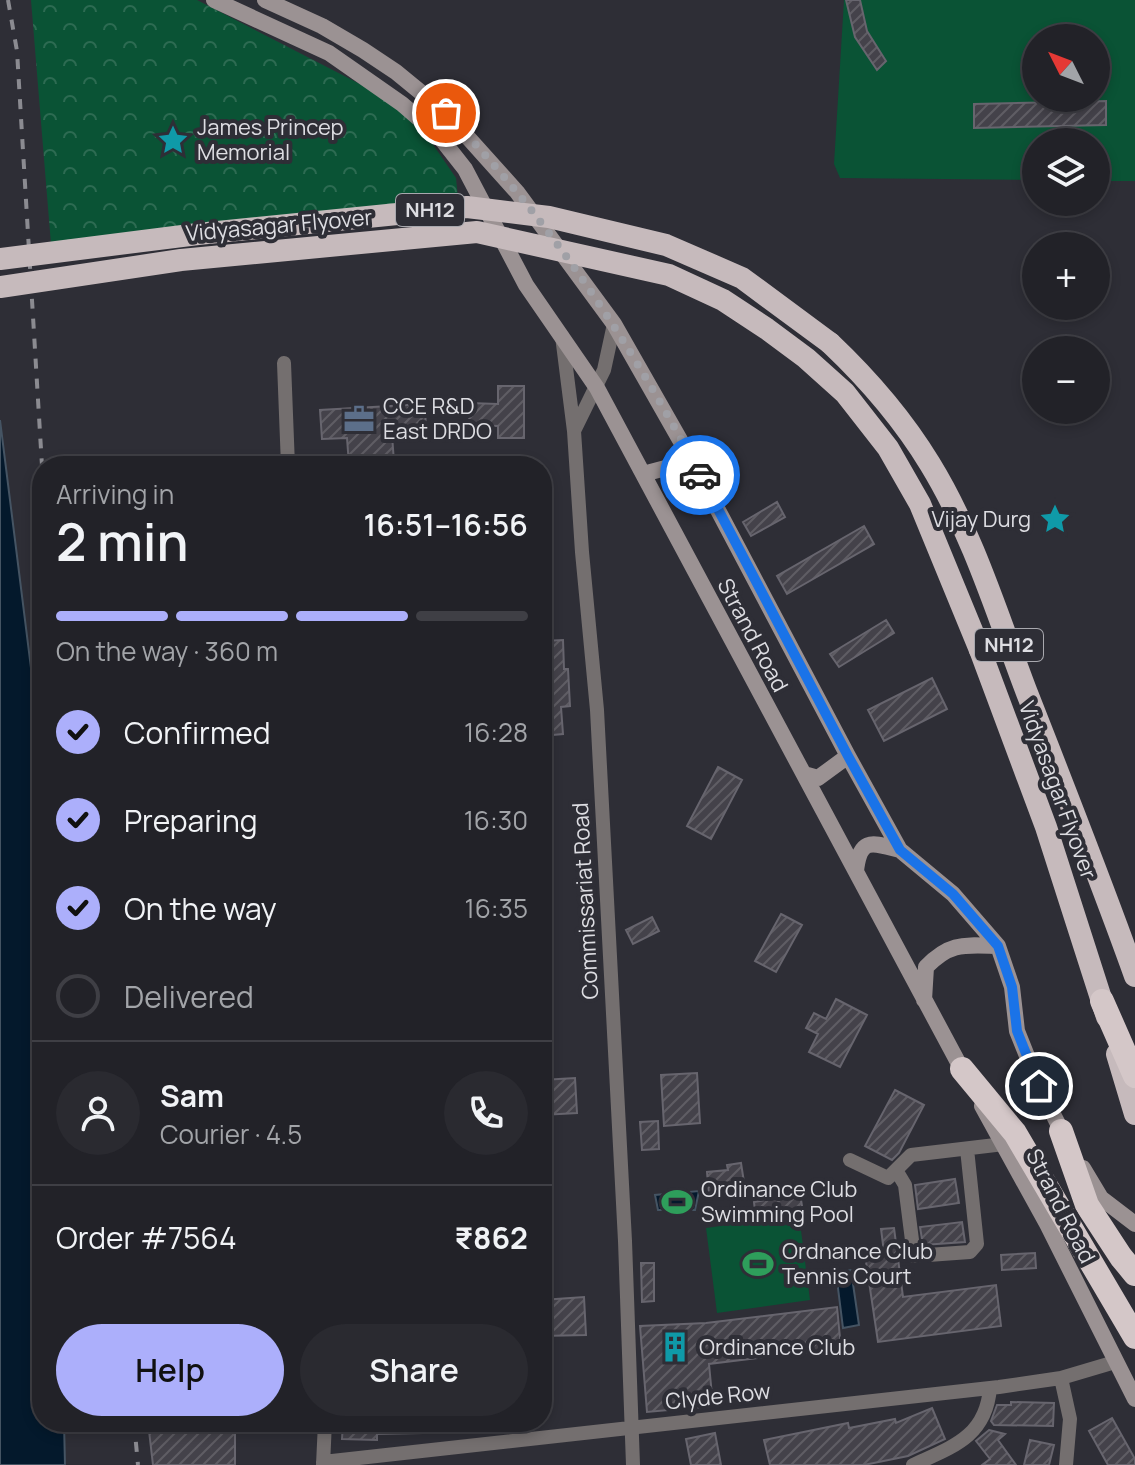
<!DOCTYPE html>
<meta charset="utf-8">
<style>
body{margin:0;font-family:Manrope,sans-serif;background:#2a2a30;color:#f1f3f6;height:100vh;display:flex;flex-direction:column;font-size:30px;white-space:nowrap}
*{box-sizing:border-box;margin:0}
p{font-size:26px;color:#a2a4a8}
.icon{flex:none;width:44px;height:44px;fill:none;stroke:currentColor;stroke-width:2;stroke-linecap:round;stroke-linejoin:round}
.map{position:relative;flex:1;overflow:hidden}
.sheet{position:absolute;left:32px;top:456px;width:520px;height:976px;display:flex;flex-direction:column;background:#222228;border-radius:32px;box-shadow:0 4px 12px #0003,0 0 0 2px #3f3f45}
.sheet>*{flex:none}
.needle{width:52px;rotate:312deg}
.tools{position:absolute;left:1022px;top:24px;display:grid;gap:16px}
.tools a{display:grid;place-items:center;width:88px;height:88px;border-radius:50%;background:#222228;box-shadow:0 4px 12px #0003,0 0 0 2px #3f3f45;font-size:40px}
.pin{position:absolute;display:grid;place-items:center;width:68px;height:68px;color:#fff;margin:-34px;border:4px solid #fff;border-radius:50%;box-shadow:0 2px 8px #0007}
.courier{position:absolute;display:grid;place-items:center;width:80px;height:80px;margin:-40px;border:6px solid #1a73e8;border-radius:50%;background:#fff;color:#222;box-shadow:0 2px 10px #0007}
.head em{font-style:normal;font-weight:600}
.head div{display:flex;flex-direction:column-reverse}
.head{display:flex;align-items:center;justify-content:space-between;height:136px;padding:0 24px}
h1{font-size:52px;font-weight:600;line-height:60px}
.bar{display:grid;grid-template-columns:repeat(4,1fr);gap:12px 8px;align-content:center;height:96px;padding:0 24px}
.bar i{height:10px;border-radius:6px;background:#3f3f45}
.bar .on{background:#acaffb}
.bar p{grid-column:span 4}
.line{display:flex;align-items:center;gap:20px;padding:0 24px;border-top:2px solid #3f3f45}
.line div{flex:1}
.round{display:grid;place-items:center;flex:none;width:84px;height:84px;border-radius:42px;background:#2a2a30}
ol{padding:0 24px;list-style:none}
li{display:flex;align-items:center;gap:24px;height:88px}
li p{margin-inline-start:auto}
li .icon{padding:8px;border-radius:50%;background:#acaffb;color:#111;stroke-width:4}
li:last-child{color:#a2a4a8}
li i{width:44px;height:44px;border:4px solid #3f3f45;border-radius:50%}
.button{display:flex;gap:16px;margin-top:auto;padding:16px 24px}
.button a{flex:1;height:92px;border-radius:48px;background:#acaffb;color:#111;font-size:32px;font-weight:600;line-height:92px;text-align:center}
.button a+a{background:#2a2a30;color:#f1f3f6}
.map>svg:first-child{display:block}
.park{fill:url(#park-crowns)}
.pitch{fill:#0a5335;fill-rule:evenodd}
.water{fill:#04192c;stroke:#455463;stroke-width:2}
.building{fill:url(#building-hatch);stroke:#67656e;stroke-width:2}
.lines{fill:none;stroke-linecap:round;stroke-linejoin:round}
.minor{stroke:#746f6f;stroke-width:14}
.secondary{stroke:#9b9293;stroke-width:16}
.trunk{stroke:#c6babc;stroke-width:22}
.motorway{stroke:#d4c7c8;stroke-width:24}
.rail{stroke:#8b8b91;stroke-width:4;stroke-dasharray:10 10;stroke-linecap:butt}
.trunk-bridge{stroke:#c6babc;stroke-width:22}
.done{stroke:#a0a0a6;stroke-width:8;stroke-dasharray:0 14.4}
.route{stroke:#1a73e8;stroke-width:10}
.labels{text-anchor:middle;stroke-width:8;stroke-linejoin:round;paint-order:stroke}
.shield{fill:#2e2e36;stroke:#a8a8ae;stroke-width:2}
.shield-label{font-size:20px;font-weight:bold;fill:#dddde2}
.poi-label{font-size:22px;fill:#dddde2;stroke:#2e2e36;text-anchor:start}
.street-label{font-size:22px;fill:#dddde2;stroke:#2e2e36}
</style>
<div class="map">
<svg width="1135" height="1465" viewBox="0 0 1135 1465">
<defs>
<pattern id="park-crowns" width="20" height="18" patternUnits="userSpaceOnUse" patternTransform="scale(2)"><rect width="20" height="18" fill="#0a5335"/><path d="M2 6a3 3 0 1 1 6 0M12 15a3 3 0 1 1 6 0" fill="none" stroke="#2d6b52"/></pattern>
<pattern id="building-hatch" width="6" height="6" patternUnits="userSpaceOnUse" patternTransform="scale(2)"><rect width="6" height="6" fill="#44424a"/><path d="M-1 1l2-2M0 6l6-6M5 7l2-2" fill="none" stroke="#5f5d64"/></pattern>
</defs>
<rect width="100%" height="100%" fill="#2e2e36"/>
<path class="park" d="M31,0H197L391,100L432,143L456,178L458,198L51,244Z"/>
<path class="pitch" d="M844,0H1135V181H1096V142H1036V180L840,178L834,164ZM1036,38H1096V98H1036Z
M799,1215L810,1300L717,1313L706,1228Z"/>
<path class="water" d="M0,420L42,756V1422H64L65,1465H0Z
M699,1191L695,1210H658L655,1195Z
M851,1270L859,1325L843,1328L836,1272Z"/>
<path class="building" d="M846,0H860L867,31L886,61L877,70L855,37Z
M1106,101V125L974,128V104Z
M498,386H524V438H498V426L469,425L470,403L498,404Z
M425,404L426,433L392,435L394,462L349,465L347,438L322,439L320,410Z
M777,502L785,517L751,536L743,522Z
M864,526L874,544L787,594L777,576Z
M886,620L894,633L839,667L830,654Z
M563,640L564,669H568L570,706L561,707L563,734L542,736V719H549L542,641Z
M932,678L947,709L884,741L868,710Z
M718,767L742,780L711,839L687,826Z
M781,914L802,925L776,972L755,961Z
M652,917L659,931L633,944L626,930Z
M836,999L867,1015L840,1067L809,1052L818,1034L806,1028L814,1013L826,1019Z
M697,1073L700,1123L664,1126L661,1075Z
M575,1078L577,1113L542,1115V1080Z
M895,1090L924,1105L899,1153L892,1160L865,1146Z
M658,1121L659,1149L642,1150L640,1122Z
M741,1163L746,1195L709,1197L707,1172L728,1170L727,1165Z
M955,1179L959,1203L918,1209L915,1185Z
M800,1194L803,1212L756,1220L754,1202Z
M962,1222L965,1242L923,1245L920,1227Z
M894,1228L903,1297L996,1285L1001,1326L878,1342L865,1255L884,1252L881,1229Z
M1035,1253L1036,1268L1002,1270L1001,1255Z
M641,1263H654V1301L642,1302Z
M584,1297L586,1335L542,1336V1300Z
M837,1307L841,1348L709,1364L713,1406L647,1412L640,1326L706,1323Z
M1011,1402L1054,1403L1053,1426L994,1425L991,1421L997,1405H1011Z
M932,1408L945,1439L908,1456L864,1465H770L764,1440L848,1423L849,1428L895,1419L896,1423Z
M1112,1418L1135,1459V1465H1108L1089,1431Z
M148,1422H235V1465H153Z
M343,1422H421L422,1433L377,1434V1440L342,1439Z
M989,1430L1005,1434L998,1440L1016,1465H982L990,1459L976,1441Z
M715,1433L721,1465H691L686,1439Z
M1030,1440L1054,1445L1049,1465H1024Z"/>
<g class="lines">
<path class="minor" d="M562,336L574,431L582,552L597,710L625,1241L633,1465
M284,363L288,466
M574,431L604,370L614,324
M850,1160L888,1178L911,1155L1004,1144
M896,1170L905,1185L914,1256L970,1252L977,1244L967,1149
M1061,1378L1070,1419L1066,1465
M323,1462L999,1387L1061,1378L1115,1362
M323,1465L325,1422
M913,1465C952,1447 986,1437 990,1388"/>
<path class="secondary" d="M214,0L329,53L402,104L439,136L465,169L526,285L597,388L967,1079
M265,0L322,26L363,50L396,72L446,113L517,192L614,324L692,461L848,756L900,850L953,894L998,946L1012,987L1017,1031L1039,1086L1065,1138
M643,474L692,461
M804,774L818,778L848,756
M856,871C860,836 873,843 900,850
M924,1000L926,967C950,942 964,945 998,946
M982,1106L1047,1224L1135,1399
M1083,1168L1101,1198L1135,1224"/>
<path class="trunk" d="M830,343C868,379 902,418 930,464C973,534 998,617 1027,693C1064,787 1101,881 1135,976
M980,650L1046,827L1107,1017
M1117,1054L1135,1114"/>
<path class="motorway" d="M1102,1001L1135,1076
M962,1069L1015,1133L1135,1337
M1061,1131L1087,1205L1121,1257L1135,1274"/>
<path class="rail" d="M8,0L17,51L42,466
M134,1422L138,1465"/>
<path class="trunk-bridge" d="M0,259L198,234L467,207L549,217L666,245L742,278L830,343
M0,287L181,260L477,232L669,275L723,300L767,329L806,358L845,393L888,448L920,504L980,650"/>
</g>
<g class="lines">
<path class="done" d="M446,113C549,218 632,345 700,475"/>
<path class="route" d="M700,475L848,756L900,850L953,894L998,946L1012,987L1017,1031L1039,1086"/>
</g>
<defs>
<g id="sight-bare" transform="scale(2.4)"><path d="M0-6L1.8-2.2L6-1.7L2.9 1.2L3.7 5.4L0 3.3L-3.7 5.4L-2.9 1.2L-6-1.7L-1.8-2.2Z" fill="#0f9aa8" stroke="#2e2e36" stroke-width="2.5" paint-order="stroke"/></g>
<g id="office-bare" transform="scale(2.4)"><path d="M-6-3h4V-5.5h4V-3h4V5H-6ZM-1-4.5V-3h2v-1.5ZM-6 0V1H6V0Z" fill="#5c6f8a" stroke="#2e2e36" stroke-width="2.5" paint-order="stroke"/></g>
<g id="stadium-bare" transform="scale(2.4)"><path d="M0-5a6.5 5 0 1 0 0 10a6.5 5 0 1 0 0-10ZM-3.5-1.8h7v3.6h-7Z" fill="#2e9e5b" stroke="#2e2e36" stroke-width="2.5" paint-order="stroke"/></g>
<g id="building-bare" transform="scale(2.4)"><path d="M-4-6H4V6H1V3H-1V6H-4ZM-2.5-4.3h1.7v1.8h-1.7ZM.8-4.3h1.7v1.8H.8ZM-2.5-1h1.7V.8h-1.7ZM.8-1h1.7V.8H.8Z" fill="#0f9aa8" stroke="#2e2e36" stroke-width="2.5" paint-order="stroke"/></g>
</defs>
<g fill-rule="evenodd">
<use href="#sight-bare" x="173" y="140"/>
<use href="#office-bare" x="359" y="419"/>
<use href="#sight-bare" x="1055" y="519"/>
<use href="#stadium-bare" x="677" y="1202"/>
<use href="#stadium-bare" x="758" y="1264"/>
<use href="#building-bare" x="675" y="1347"/>
</g>
<g class="labels">
<g class="shield">
<rect x="396" y="194" width="68" height="32" rx="6"/>
<rect x="975" y="629" width="68" height="32" rx="6"/>
</g>
<g class="shield-label">
<text x="430" y="217">NH12</text>
<text x="1009" y="652">NH12</text>
</g>
<g class="poi-label">
<text x="197" y="135">James Princep<tspan x="197" dy="25">Memorial</tspan></text>
<text x="383" y="414">CCE R&amp;D<tspan x="383" dy="25">East DRDO</tspan></text>
<text x="1031" y="527" text-anchor="end">Vijay Durg</text>
<text x="701" y="1197">Ordinance Club<tspan x="701" dy="25">Swimming Pool</tspan></text>
<text x="782" y="1259">Ordnance Club<tspan x="782" dy="25">Tennis Court</tspan></text>
<text x="699" y="1355">Ordinance Club</text>
</g>
<g class="street-label">
<text transform="translate(279 225) rotate(-5)" y="8">Vidyasagar Flyover</text>
<text transform="translate(753 635) rotate(62)" y="8">Strand Road</text>
<text transform="translate(1058 790) rotate(70)" y="8">Vidyasagar Flyover</text>
<text transform="translate(585 901) rotate(-93)" y="8">Commissariat Road</text>
<text transform="translate(1061 1206) rotate(63)" y="8">Strand Road</text>
<text transform="translate(718 1396) rotate(-6)" y="8">Clyde Row</text>
</g>
</g>
</svg>
<div class="tools">
<a><svg class="needle" viewBox="-14 -14 28 28"><path d="M0-13l5 13h-10z" fill="#e53935"/><path d="M0 13l5-13h-10z" fill="#a2a4a8"/></svg></a>
<a><svg class="icon" aria-label="layers" viewBox="0 0 24 24"><path d="M12 4l9 5-9 5-9-5zM3 14l9 5 9-5"/></svg></a>
<a>+</a>
<a>−</a>
</div>
<div class="pin" style="left:446px;top:113px;background:#ea580c"><svg class="icon" aria-label="bag" viewBox="0 0 24 24"><path d="M5 8h14l-1 12H6zM9 8a3 3 0 0 1 6 0"/></svg></div>
<div class="pin" style="left:1039px;top:1086px;background:#1f2937"><svg class="icon" aria-label="home" viewBox="0 0 24 24"><path d="M3 11l9-7 9 7M6 9v11h12V9"/></svg></div>
<div class="courier" style="left:700px;top:475px"><svg class="icon" aria-label="car" viewBox="0 0 24 24"><path d="M5 17H2v-5l4-1 3-4h7l3 4 3 1v5h-3M9 17h6M6 11h13"/><circle cx="7" cy="17" r="2"/><circle cx="17" cy="17" r="2"/></svg></div>
<section class="sheet">
<div class="head"><div><h1>2 min</h1><p>Arriving in</p></div><em>16:51–16:56</em></div>
<div class="bar"><i class="on"></i><i class="on"></i><i class="on"></i><i></i><p>On the way · 360 m</p></div>
<ol>
<li><svg class="icon" aria-label="check" viewBox="0 0 24 24"><path d="M5 12l5 5 9-10"/></svg>Confirmed<p>16:28</p></li>
<li><svg class="icon" aria-label="check" viewBox="0 0 24 24"><path d="M5 12l5 5 9-10"/></svg>Preparing<p>16:30</p></li>
<li><svg class="icon" aria-label="check" viewBox="0 0 24 24"><path d="M5 12l5 5 9-10"/></svg>On the way<p>16:35</p></li>
<li><i></i>Delivered</li>
</ol>
<div class="line" style="height:144px"><a class="round"><svg class="icon" aria-label="person" viewBox="0 0 24 24"><circle cx="12" cy="8" r="4"/><path d="M4 21q1-7 8-7t8 7"/></svg></a><div><b>Sam</b><p>Courier · 4.5</p></div><a class="round"><svg class="icon" aria-label="phone" viewBox="0 0 24 24"><path d="M5 4h4l2 5-3 2q2 4 5 5l2-3 5 2v4C11 20 4 13 5 4z"/></svg></a></div>
<div class="line" style="height:104px"><div>Order #7564</div><b>₹862</b></div>
<div class="button"><a>Help</a><a>Share</a></div>
</section>
</div>
